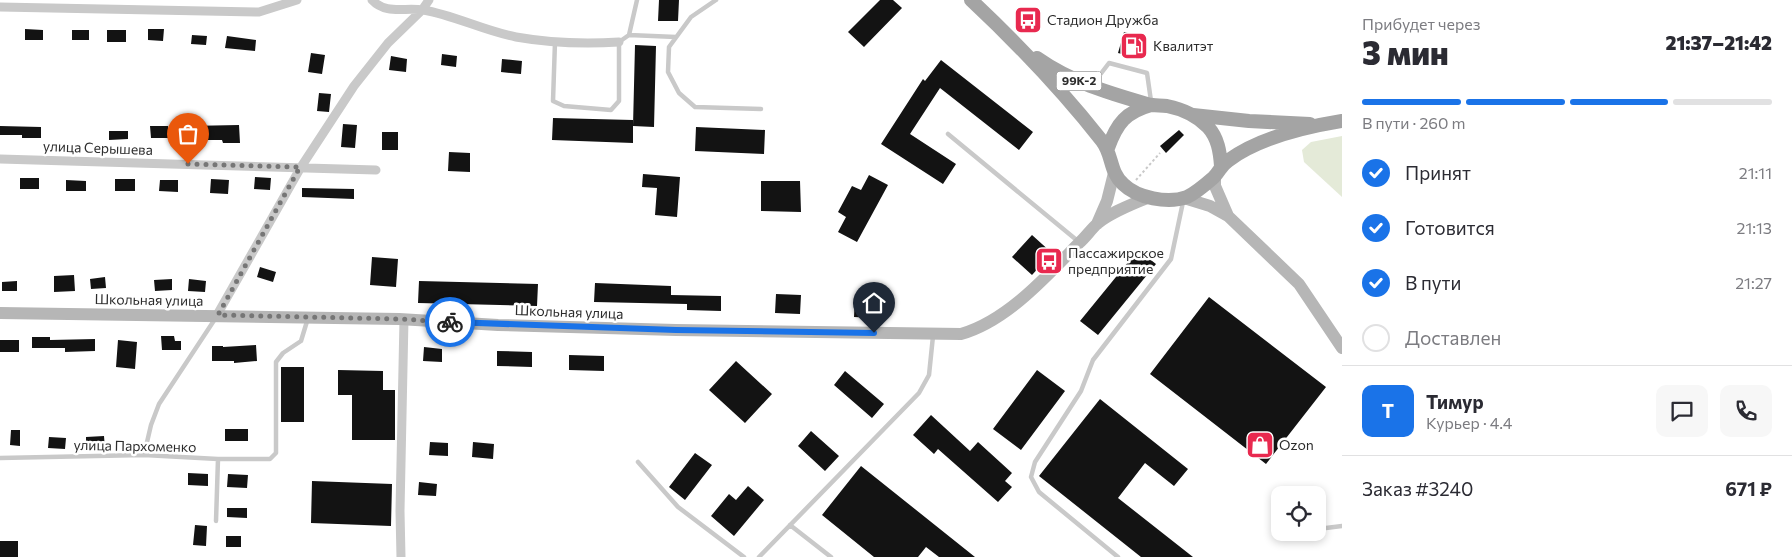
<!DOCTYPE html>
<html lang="ru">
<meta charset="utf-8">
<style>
body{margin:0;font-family:Commissioner,sans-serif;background:#f7f7f7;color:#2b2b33;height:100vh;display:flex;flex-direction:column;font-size:19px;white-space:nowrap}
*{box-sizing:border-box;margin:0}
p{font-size:16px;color:#7c7c81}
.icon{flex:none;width:28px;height:28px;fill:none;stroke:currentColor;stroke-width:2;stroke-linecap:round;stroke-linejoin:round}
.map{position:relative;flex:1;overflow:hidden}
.drawer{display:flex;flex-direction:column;background:#fff;width:450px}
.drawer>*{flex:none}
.fabs{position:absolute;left:1271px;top:486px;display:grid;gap:10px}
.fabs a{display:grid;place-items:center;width:55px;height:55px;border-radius:10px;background:#fff;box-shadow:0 2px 8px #0003;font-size:25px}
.pin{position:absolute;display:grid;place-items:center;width:42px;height:42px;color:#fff;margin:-51px -21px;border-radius:50% 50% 50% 0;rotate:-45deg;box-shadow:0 0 5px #0007}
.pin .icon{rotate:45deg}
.courier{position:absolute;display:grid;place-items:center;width:50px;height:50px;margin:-25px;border:4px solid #1a73e8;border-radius:50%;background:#fff;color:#222;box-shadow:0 1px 6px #0007}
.summary em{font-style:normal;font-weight:800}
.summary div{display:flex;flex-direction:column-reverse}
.summary{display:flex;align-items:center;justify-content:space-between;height:85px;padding:0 20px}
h1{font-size:32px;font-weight:800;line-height:38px}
.bar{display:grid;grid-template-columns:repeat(4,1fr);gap:8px 5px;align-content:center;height:60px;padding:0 20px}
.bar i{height:6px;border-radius:4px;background:#e1e1e2}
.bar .on{background:#1a73e8}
.bar p{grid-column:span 4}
.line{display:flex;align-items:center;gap:12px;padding:0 20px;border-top:1px solid #e1e1e2}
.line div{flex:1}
.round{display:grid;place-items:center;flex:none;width:52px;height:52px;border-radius:10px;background:#f7f7f7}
ol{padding:0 20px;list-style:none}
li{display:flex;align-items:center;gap:15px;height:55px}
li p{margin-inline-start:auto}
li .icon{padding:5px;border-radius:50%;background:#1a73e8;color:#fff;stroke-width:4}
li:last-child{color:#7c7c81}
li i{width:28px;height:28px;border:2px solid #e1e1e2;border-radius:50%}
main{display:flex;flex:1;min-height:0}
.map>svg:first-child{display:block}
.green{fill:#e4ead8}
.building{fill:#131313}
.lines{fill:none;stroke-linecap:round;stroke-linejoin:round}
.path{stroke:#c9c9c9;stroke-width:2;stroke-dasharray:2.5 2.5;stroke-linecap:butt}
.lane{stroke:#c9c9c9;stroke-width:4.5}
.street{stroke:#c9c9c9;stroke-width:9}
.secondary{stroke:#b6b6b6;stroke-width:12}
.primary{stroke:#a4a4a4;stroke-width:14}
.done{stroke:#767676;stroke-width:5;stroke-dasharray:0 9}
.route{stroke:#1a73e8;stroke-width:6}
.labels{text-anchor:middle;stroke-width:5;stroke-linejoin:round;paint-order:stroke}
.shield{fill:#fff;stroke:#6b6b6b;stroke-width:1}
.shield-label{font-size:12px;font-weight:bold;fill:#2c2c2c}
.poi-label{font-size:14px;fill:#2c2c2c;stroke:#fff;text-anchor:start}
.street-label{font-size:14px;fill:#2c2c2c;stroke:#fff}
</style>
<main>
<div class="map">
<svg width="1342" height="557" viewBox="0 0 1342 557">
<rect width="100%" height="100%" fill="#fff"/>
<path class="green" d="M1342,136V197L1304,162L1302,150L1311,142Z"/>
<path class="building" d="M659,0H679L678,21H658Z
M880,0H893L902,8L864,47L848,32Z
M25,29L43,30V40H25Z
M148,29H164L163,41L148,40Z
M72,30H89V40H72Z
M107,30H126V42H107Z
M1124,32L1147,38L1142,59L1118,53Z
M192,35L207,36L206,45L191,44Z
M227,36L256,40L255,51L225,48Z
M635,45L656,46L654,127L633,126Z
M311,53L325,55L322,74L308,72Z
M442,54L457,56L456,67L441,65Z
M391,56L407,59L406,72L389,70Z
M502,59L522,61L521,74L501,72Z
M941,60L1033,132L1019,150L940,88L910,134L956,164L943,184L881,144L923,79L925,81Z
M319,93L331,94L329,112L317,111Z
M553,118L633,120V143L552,140Z
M343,124L357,125L355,148L341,147Z
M239,125L240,143H223L222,140H188V126Z
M0,126L41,127V138H22V135H0Z
M150,126H168V138H151Z
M696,127L765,130L764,154L695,151Z
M1179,130L1184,135L1166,153L1160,146Z
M109,131H128V139L109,140Z
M382,132H398V150H382Z
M449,152L470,153V172L448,171Z
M643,174L680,177L677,217L655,215L657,188L642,187Z
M869,175L888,185L857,242L838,232L846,217L838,212L852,186L861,190Z
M255,177L271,178L270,190L254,189Z
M20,178H39V189H20Z
M115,179H135V191H115Z
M211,179L229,180L228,194L210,193Z
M66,180L86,181V191H66Z
M160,180H178V192L159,191Z
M761,181H800L801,212L761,211Z
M302,188L354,189V199L302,197Z
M1032,235L1052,253L1032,275L1012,257Z
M1138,250L1156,264L1098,335L1080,321Z
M372,257L398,259L396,287L370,285Z
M260,267L276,272L273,282L257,277Z
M74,275L75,291L54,292V276Z
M105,277L106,288L91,289L90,279Z
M172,279V290L155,291L154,280Z
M189,279L206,281L205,292L188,291Z
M17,281V291H2V282Z
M419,281L538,284L537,306L418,303Z
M595,283L671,286V295L721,296V311L687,310V304L594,302Z
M776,294L801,295L800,314L775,313Z
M855,296H878L877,318L854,317Z
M1209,297L1326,387L1266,464L1150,374Z
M161,336H174L175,341H181V350H162Z
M32,337H50V340L95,339V351L65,352V348H32Z
M0,340H19V352H0Z
M118,340L137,342L135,369L116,367Z
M256,345L257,361L234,363V361H212V346H223V347Z
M424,347L442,349V362L423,361Z
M497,351L532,352V367L497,366Z
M569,355L604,356V371L569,370Z
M736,361L772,394L745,423L709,390Z
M281,367H304V422H281Z
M338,370L383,371V390H395V440H352V395H338Z
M1037,370L1065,391L1021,450L993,429Z
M845,371L884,404L872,418L834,385Z
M1100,399L1188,469L1174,486L1145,463L1118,498L1193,557H1141L1039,476Z
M931,415L970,451L978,442L1012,473L1005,481L1012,487L998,502L938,449L934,454L913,435Z
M225,429H248V441H225Z
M11,430H20V446L10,445Z
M811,431L839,456L825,471L798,446Z
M104,436L105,449H86V437Z
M49,437L66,438L65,449L48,448Z
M430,442L448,443V456L429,455Z
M473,442L494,444L493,459L472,457Z
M695,453L712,465L685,500L669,487Z
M861,466L975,557H939L926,547L918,557H874L822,515Z
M188,473L208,474V486L188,485Z
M228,474L248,475L247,488L227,487Z
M312,481L392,484L391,526L311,523Z
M419,482L437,484L436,496L418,495Z
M748,486L764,500L734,536L711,516L729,494L736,500Z
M227,508H247V518L227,517Z
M195,525L207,526L206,546L193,545Z
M226,536H241V547H226Z
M0,541H18V557H0Z"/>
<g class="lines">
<path class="path" d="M1136,180L1160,153"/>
<path class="lane" d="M716,0L691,17L669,47L668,72L679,93L695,107L761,109
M629,35L637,0
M555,42L553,101L564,106L611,110L619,101V42L629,35L676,37
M1093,84L1109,63L1147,73L1151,101
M948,134L1079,242
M144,455L151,425L159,404L215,319
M0,458L144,455L218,459H270L276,453V362L283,353L301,341L308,318
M638,462L678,507L744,557
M216,521L218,459
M790,525L831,557
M1318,529L1342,526
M759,557L919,393L929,375L933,336
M1118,557L1039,492L1031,477L1035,462L1081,391L1093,360L1171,259L1183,202"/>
<path class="street" d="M372,0C386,15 405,7 423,10C454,15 484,31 516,37C550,43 585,44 619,42
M0,7L259,12L297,0
M0,159L376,170
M217,315L301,167L354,86L388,43L422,10L429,0
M401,557L400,511L404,319"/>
<path class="secondary" d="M1215,176V186L1228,216
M1184,198L1210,206L1228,216L1299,284L1342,348
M1097,224L1107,201L1114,173
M0,313L399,319L498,325L676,330L961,334C1007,321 1047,276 1079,243C1086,237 1091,229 1098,223C1113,211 1131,205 1149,197"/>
<path class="primary" d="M971,0C1018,44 1062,90 1102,141C1113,155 1109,171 1123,184C1137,198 1168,204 1187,197C1197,192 1206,184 1214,177C1220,171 1221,165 1229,160C1259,138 1305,127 1342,121
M1037,58C1071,82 1109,93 1147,104C1154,106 1160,105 1167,106C1182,109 1197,116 1208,127C1218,138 1220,152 1221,166
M1193,115L1249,121L1310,124
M1108,148C1117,123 1126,112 1151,105"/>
</g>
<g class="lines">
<path class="done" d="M188,164L300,167L218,315L399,319L450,322"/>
<path class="route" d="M450,322L676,330L874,333"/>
</g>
<defs>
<g id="bus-square" transform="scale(1.4375)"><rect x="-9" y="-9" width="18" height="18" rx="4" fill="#e8294f" stroke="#fff"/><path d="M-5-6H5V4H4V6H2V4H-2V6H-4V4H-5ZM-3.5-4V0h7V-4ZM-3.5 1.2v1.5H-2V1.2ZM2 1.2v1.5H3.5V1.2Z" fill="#fff"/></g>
<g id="fuel-square" transform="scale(1.4375)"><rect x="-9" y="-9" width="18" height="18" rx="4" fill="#e8294f" stroke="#fff"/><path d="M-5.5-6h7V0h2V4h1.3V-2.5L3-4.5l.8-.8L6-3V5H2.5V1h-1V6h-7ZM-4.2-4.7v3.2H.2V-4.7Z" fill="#fff"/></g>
<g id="shop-square" transform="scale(1.4375)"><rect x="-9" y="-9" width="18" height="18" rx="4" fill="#e8294f" stroke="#fff"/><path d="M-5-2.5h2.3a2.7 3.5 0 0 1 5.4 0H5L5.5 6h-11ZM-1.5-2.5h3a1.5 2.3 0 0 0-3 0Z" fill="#fff"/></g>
</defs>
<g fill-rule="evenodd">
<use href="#bus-square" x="1028" y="20"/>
<use href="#fuel-square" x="1134" y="46"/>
<use href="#bus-square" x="1049" y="261"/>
<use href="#shop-square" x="1260" y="445"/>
</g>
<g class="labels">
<rect class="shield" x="1056.5" y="71.5" width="45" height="19" rx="4"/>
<g class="shield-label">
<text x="1079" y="85">99К-2</text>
</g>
<g class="poi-label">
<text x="1047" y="25">Стадион Дружба</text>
<text x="1153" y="51">Квалитэт</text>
<text x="1068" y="258">Пассажирское<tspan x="1068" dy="16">предприятие</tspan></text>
<text x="1279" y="450">Ozon</text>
</g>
<g class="street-label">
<text transform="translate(98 148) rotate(2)" y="5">улица Серышева</text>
<text transform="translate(149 300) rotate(1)" y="5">Школьная улица</text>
<text transform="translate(569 312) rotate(2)" y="5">Школьная улица</text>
<text transform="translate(135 446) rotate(1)" y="5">улица Пархоменко</text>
</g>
</g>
</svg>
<div class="fabs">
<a><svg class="icon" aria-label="locate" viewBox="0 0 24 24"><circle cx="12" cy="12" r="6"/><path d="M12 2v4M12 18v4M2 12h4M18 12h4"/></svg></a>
</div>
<div class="pin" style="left:188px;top:164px;background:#ea580c"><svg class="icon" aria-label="bag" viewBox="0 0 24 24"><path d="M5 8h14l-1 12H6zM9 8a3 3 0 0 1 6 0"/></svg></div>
<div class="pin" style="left:874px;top:333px;background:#1f2937"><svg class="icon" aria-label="home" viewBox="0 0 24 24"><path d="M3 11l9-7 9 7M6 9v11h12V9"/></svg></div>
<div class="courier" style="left:450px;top:322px"><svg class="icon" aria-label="bike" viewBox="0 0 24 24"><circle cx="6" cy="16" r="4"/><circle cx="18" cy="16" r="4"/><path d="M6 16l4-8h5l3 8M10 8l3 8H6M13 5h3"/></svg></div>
</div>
<section class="drawer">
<div class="summary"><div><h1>3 мин</h1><p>Прибудет через</p></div><em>21:37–21:42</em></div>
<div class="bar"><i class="on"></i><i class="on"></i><i class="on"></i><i></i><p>В пути · 260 m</p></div>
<ol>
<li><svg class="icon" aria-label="check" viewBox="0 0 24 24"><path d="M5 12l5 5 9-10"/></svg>Принят<p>21:11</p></li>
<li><svg class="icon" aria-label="check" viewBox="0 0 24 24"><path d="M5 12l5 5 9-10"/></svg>Готовится<p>21:13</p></li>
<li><svg class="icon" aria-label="check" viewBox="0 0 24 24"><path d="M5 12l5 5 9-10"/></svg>В пути<p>21:27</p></li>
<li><i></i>Доставлен</li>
</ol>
<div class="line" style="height:90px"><b class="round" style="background:#1a73e8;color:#fff">Т</b><div><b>Тимур</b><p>Курьер · 4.4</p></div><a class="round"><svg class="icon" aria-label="chat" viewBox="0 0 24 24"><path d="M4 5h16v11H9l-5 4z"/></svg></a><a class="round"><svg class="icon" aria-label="phone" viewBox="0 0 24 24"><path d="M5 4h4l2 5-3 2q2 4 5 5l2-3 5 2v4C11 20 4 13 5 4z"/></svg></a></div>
<div class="line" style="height:65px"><div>Заказ #3240</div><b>671 ₽</b></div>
</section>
</main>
